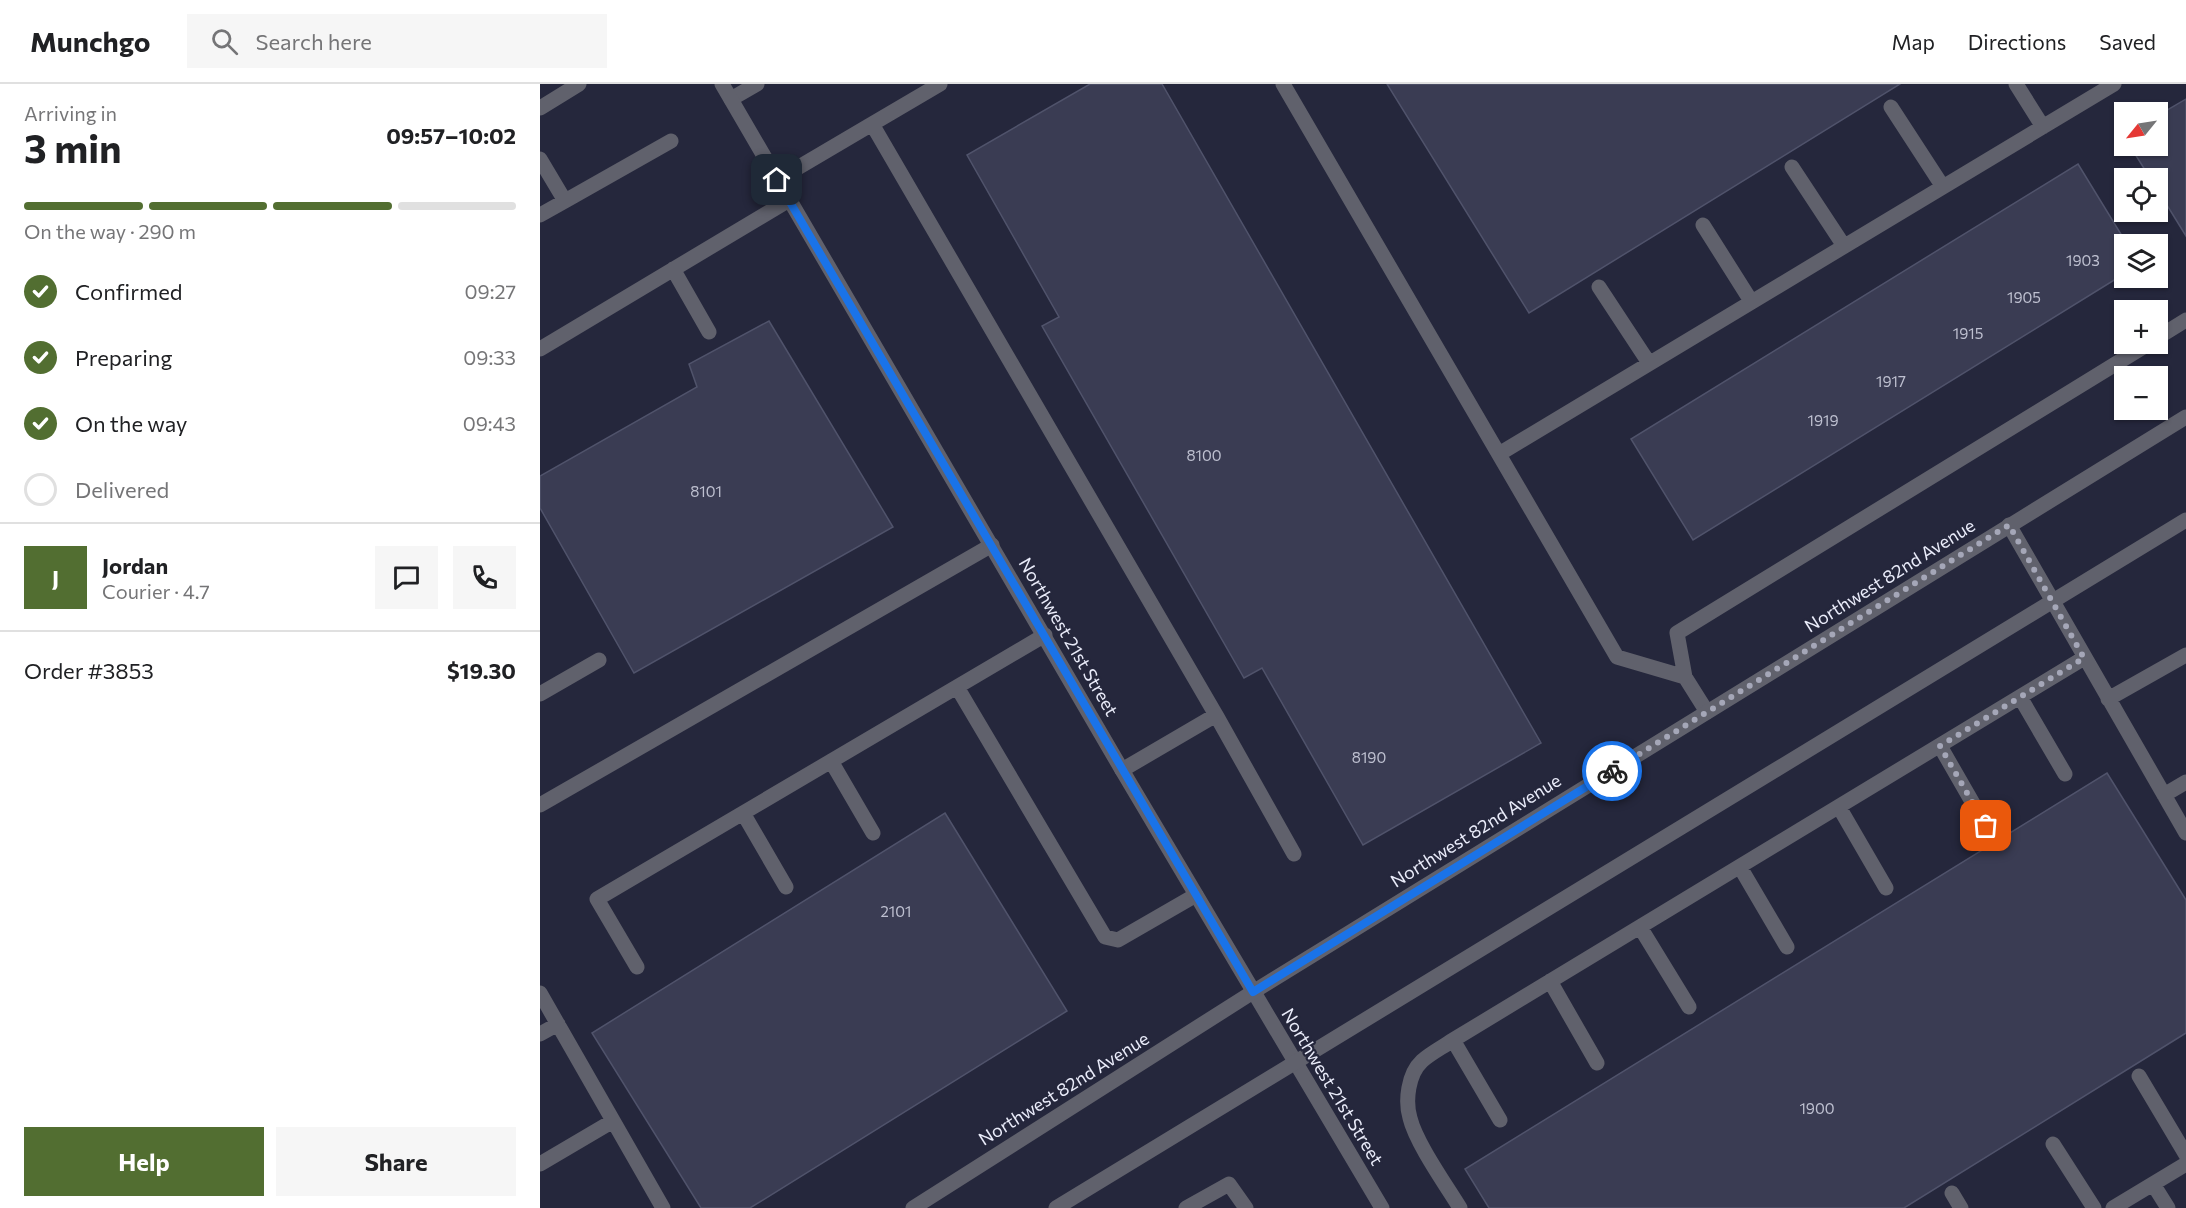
<!DOCTYPE html>
<meta charset="utf-8">
<style>
body{margin:0;font-family:Commissioner,sans-serif;background:#f6f6f6;color:#202124;height:100vh;display:flex;flex-direction:column;font-size:22px;white-space:nowrap}
*{box-sizing:border-box;margin:0}
p{font-size:20px;color:#757577}
.icon{flex:none;width:33px;height:33px;fill:none;stroke:currentColor;stroke-width:2;stroke-linecap:round;stroke-linejoin:round}
.map{position:relative;flex:1;overflow:hidden}
.sheet{display:flex;flex-direction:column;background:#fff;width:540px}
.sheet>*{flex:none}
.needle{width:39px;rotate:240deg}
.fabs{position:absolute;left:1574px;top:18px;display:grid;gap:12px}
.fabs a{display:grid;place-items:center;width:54px;height:54px;border-radius:0px;background:#fff;box-shadow:0 2px 4px #0004;font-size:30px}
.pin{position:absolute;display:grid;place-items:center;width:51px;height:51px;color:#fff;margin:-26px;border-radius:12px;box-shadow:0 3px 9px #0006}
.courier{position:absolute;display:grid;place-items:center;width:60px;height:60px;margin:-30px;border:4px solid #1a73e8;border-radius:50%;background:#fff;color:#222;box-shadow:0 2px 8px #0007}
.summary em{font-style:normal;font-weight:700}
.summary div{display:flex;flex-direction:column-reverse}
.summary{display:flex;align-items:center;justify-content:space-between;height:102px;padding:0 24px}
h1{font-size:39px;font-weight:700;line-height:45px}
.bar{display:grid;grid-template-columns:repeat(4,1fr);gap:9px 6px;align-content:center;height:72px;padding:0 24px}
.bar i{height:8px;border-radius:4px;background:#e0e0e0}
.bar .current{background:#526e31}
.bar p{grid-column:span 4}
.line{display:flex;align-items:center;gap:15px;padding:0 24px;border-top:2px solid #e0e0e0}
.line div{flex:1}
.round{display:grid;place-items:center;flex:none;width:63px;height:63px;border-radius:0px;background:#f6f6f6}
ol{padding:0 24px;list-style:none}
li{display:flex;align-items:center;gap:18px;height:66px}
li p{margin-inline-start:auto}
li .icon{padding:6px;border-radius:50%;background:#526e31;color:#fff;stroke-width:4}
li:last-child{color:#757577}
li i{width:33px;height:33px;border:3px solid #e0e0e0;border-radius:50%}
.primary-button{display:flex;gap:12px;margin-top:auto;padding:12px 24px}
.primary-button a{flex:1;height:69px;border-radius:0px;background:#526e31;color:#fff;font-size:24px;font-weight:700;line-height:69px;text-align:center}
.primary-button a+a{background:#f6f6f6;color:#202124}
header{display:flex;align-items:center;gap:36px;box-sizing:border-box;height:84px;padding:0 30px;background:#fff;border-bottom:2px solid #e0e0e0}
header strong{font-size:28px}
nav{display:flex;gap:33px;margin-inline-start:auto;font-size:21px}
.search{width:420px;height:54px;background:#f6f6f6;display:flex;align-items:center;gap:15px;box-sizing:border-box;padding:0 21px;border-radius:0px;color:#757577;font-size:22px}
main{display:flex;flex:1;min-height:0}
.map>svg:first-child{display:block}
.building{fill:#3a3c53;stroke:#50536b;stroke-width:1.5}
.lines{fill:none;stroke-linecap:round;stroke-linejoin:round}
.service{stroke:#60616c;stroke-width:15}
.minor{stroke:#60616c;stroke-width:15}
.tertiary{stroke:#60616c;stroke-width:15}
.done{stroke:#a5a7b8;stroke-width:6;stroke-dasharray:0 10.8}
.route{stroke:#1a73e8;stroke-width:8}
.labels{text-anchor:middle;stroke-width:4.5;stroke-linejoin:round;paint-order:stroke}
.number-label{font-size:15px;fill:#bec0d0}
.street-label{font-size:18px;fill:#eaecfa;stroke:#25273c}
</style>
<header>
<strong>Munchgo</strong>
<div class="search"><svg class="icon" aria-label="search" viewBox="0 0 24 24"><circle cx="10" cy="10" r="6"/><path d="M15 15l6 6"/></svg>Search here</div>
<nav><a>Map</a><a>Directions</a><a>Saved</a></nav>
</header>
<main>
<section class="sheet">
<div class="summary"><div><h1>3 min</h1><p>Arriving in</p></div><em>09:57–10:02</em></div>
<div class="bar"><i class="current"></i><i class="current"></i><i class="current"></i><i></i><p>On the way · 290 m</p></div>
<ol>
<li><svg class="icon" aria-label="check" viewBox="0 0 24 24"><path d="M5 12l5 5 9-10"/></svg>Confirmed<p>09:27</p></li>
<li><svg class="icon" aria-label="check" viewBox="0 0 24 24"><path d="M5 12l5 5 9-10"/></svg>Preparing<p>09:33</p></li>
<li><svg class="icon" aria-label="check" viewBox="0 0 24 24"><path d="M5 12l5 5 9-10"/></svg>On the way<p>09:43</p></li>
<li><i></i>Delivered</li>
</ol>
<div class="line" style="height:108px"><b class="round" style="background:#526e31;color:#fff">J</b><div><b>Jordan</b><p>Courier · 4.7</p></div><a class="round"><svg class="icon" aria-label="chat" viewBox="0 0 24 24"><path d="M4 5h16v11H9l-5 4z"/></svg></a><a class="round"><svg class="icon" aria-label="phone" viewBox="0 0 24 24"><path d="M5 4h4l2 5-3 2q2 4 5 5l2-3 5 2v4C11 20 4 13 5 4z"/></svg></a></div>
<div class="line" style="height:78px"><div>Order #3853</div><b>$19.30</b></div>
<div class="primary-button"><a>Help</a><a>Share</a></div>
</section>
<div class="map">
<svg width="1646" height="1124" viewBox="0 0 1646 1124">
<rect width="100%" height="100%" fill="#25273c"/>
<path class="building" d="M550,0H622L1001,659L823,761L722,584L704,594L502,242L519,233L427,71Z
M847,0H1360L989,229Z
M1646,15V152L1617,105V94H1610L1590,62H1617V32Z
M1538,80L1587,160H1584V190L1153,456L1091,355Z
M229,237L353,443L94,589L0,424V392L157,303L149,280Z
M1567,689L1646,816V949L1364,1124H949L925,1085Z
M405,729L527,927L210,1124H161L52,949Z"/>
<g class="lines">
<path class="service" d="M743,0L1077,573L1145,593L1167,628
M1476,0L1503,43
M191,15L217,0
M1351,23L1403,103
M0,24L39,0
M332,40L400,0
M0,75L25,117L0,131
M1252,83L1304,162
M237,96L332,40L676,631
M25,117L131,57
M1163,141L1211,217
M133,185L169,248
M1059,203L1109,279
M1617,254L1646,236
M0,265L249,116
M959,370L1574,0
M1469,441L1646,749
M1145,593L1137,549L1608,260
M417,603L565,853L578,856L656,811
M0,610L59,576
M1480,613L1525,690
M1568,615L1646,571
M1400,662L1446,742
M291,677L333,749
M582,686L676,631L754,770
M1624,711L1646,698
M0,721L452,461
M1299,723L1346,804
M203,729L246,803
M1200,783L1247,863
M1100,843L1149,923
M97,883L57,815L505,551
M1010,897L1057,979
M0,909L123,1124
M0,950L18,940
M913,956L960,1036
M1599,992L1646,1071
M1513,1060L1554,1124
M0,1080L73,1037
M1613,1100L1628,1124
M1412,1109L1421,1124
M646,1124L689,1100L706,1124
M920,1124C906,1101 876,1059 870,1034C865,1017 868,990 882,977C891,969 903,963 913,956L1544,574
M1573,1124L1646,1080"/>
<path class="minor" d="M182,0L582,686L842,1124"/>
<path class="tertiary" d="M373,1124L713,908L1646,333
M516,1124L1646,436"/>
</g>
<g class="lines">
<path class="done" d="M1072,687L1469,441L1544,574L1400,662L1446,742"/>
<path class="route" d="M237,96L713,908L1072,687"/>
</g>
<g class="labels">
<g class="number-label">
<text x="1543" y="182">1903</text>
<text x="1484" y="219">1905</text>
<text x="1428" y="255">1915</text>
<text x="1351" y="303">1917</text>
<text x="1283" y="342">1919</text>
<text x="664" y="377">8100</text>
<text x="166" y="413">8101</text>
<text x="829" y="679">8190</text>
<text x="356" y="833">2101</text>
<text x="1277" y="1030">1900</text>
</g>
<g class="street-label">
<text transform="translate(1350 492) rotate(-32)" y="6">Northwest 82nd Avenue</text>
<text transform="translate(528 553) rotate(60)" y="6">Northwest 21st Street</text>
<text transform="translate(936 747) rotate(-32)" y="6">Northwest 82nd Avenue</text>
<text transform="translate(792 1003) rotate(59)" y="6">Northwest 21st Street</text>
<text transform="translate(524 1005) rotate(-32)" y="6">Northwest 82nd Avenue</text>
</g>
</g>
</svg>
<div class="fabs">
<a><svg class="needle" viewBox="-14 -14 28 28"><path d="M0-13l5 13h-10z" fill="#e53935"/><path d="M0 13l5-13h-10z" fill="#757577"/></svg></a>
<a><svg class="icon" aria-label="locate" viewBox="0 0 24 24"><circle cx="12" cy="12" r="6"/><path d="M12 2v4M12 18v4M2 12h4M18 12h4"/></svg></a>
<a><svg class="icon" aria-label="layers" viewBox="0 0 24 24"><path d="M12 4l9 5-9 5-9-5zM3 14l9 5 9-5"/></svg></a>
<a>+</a>
<a>−</a>
</div>
<div class="pin" style="left:1446px;top:742px;background:#ea580c"><svg class="icon" aria-label="bag" viewBox="0 0 24 24"><path d="M5 8h14l-1 12H6zM9 8a3 3 0 0 1 6 0"/></svg></div>
<div class="pin" style="left:237px;top:96px;background:#1f2937"><svg class="icon" aria-label="home" viewBox="0 0 24 24"><path d="M3 11l9-7 9 7M6 9v11h12V9"/></svg></div>
<div class="courier" style="left:1072px;top:687px"><svg class="icon" aria-label="bike" viewBox="0 0 24 24"><circle cx="6" cy="16" r="4"/><circle cx="18" cy="16" r="4"/><path d="M6 16l4-8h5l3 8M10 8l3 8H6M13 5h3"/></svg></div>
</div>
</main>
